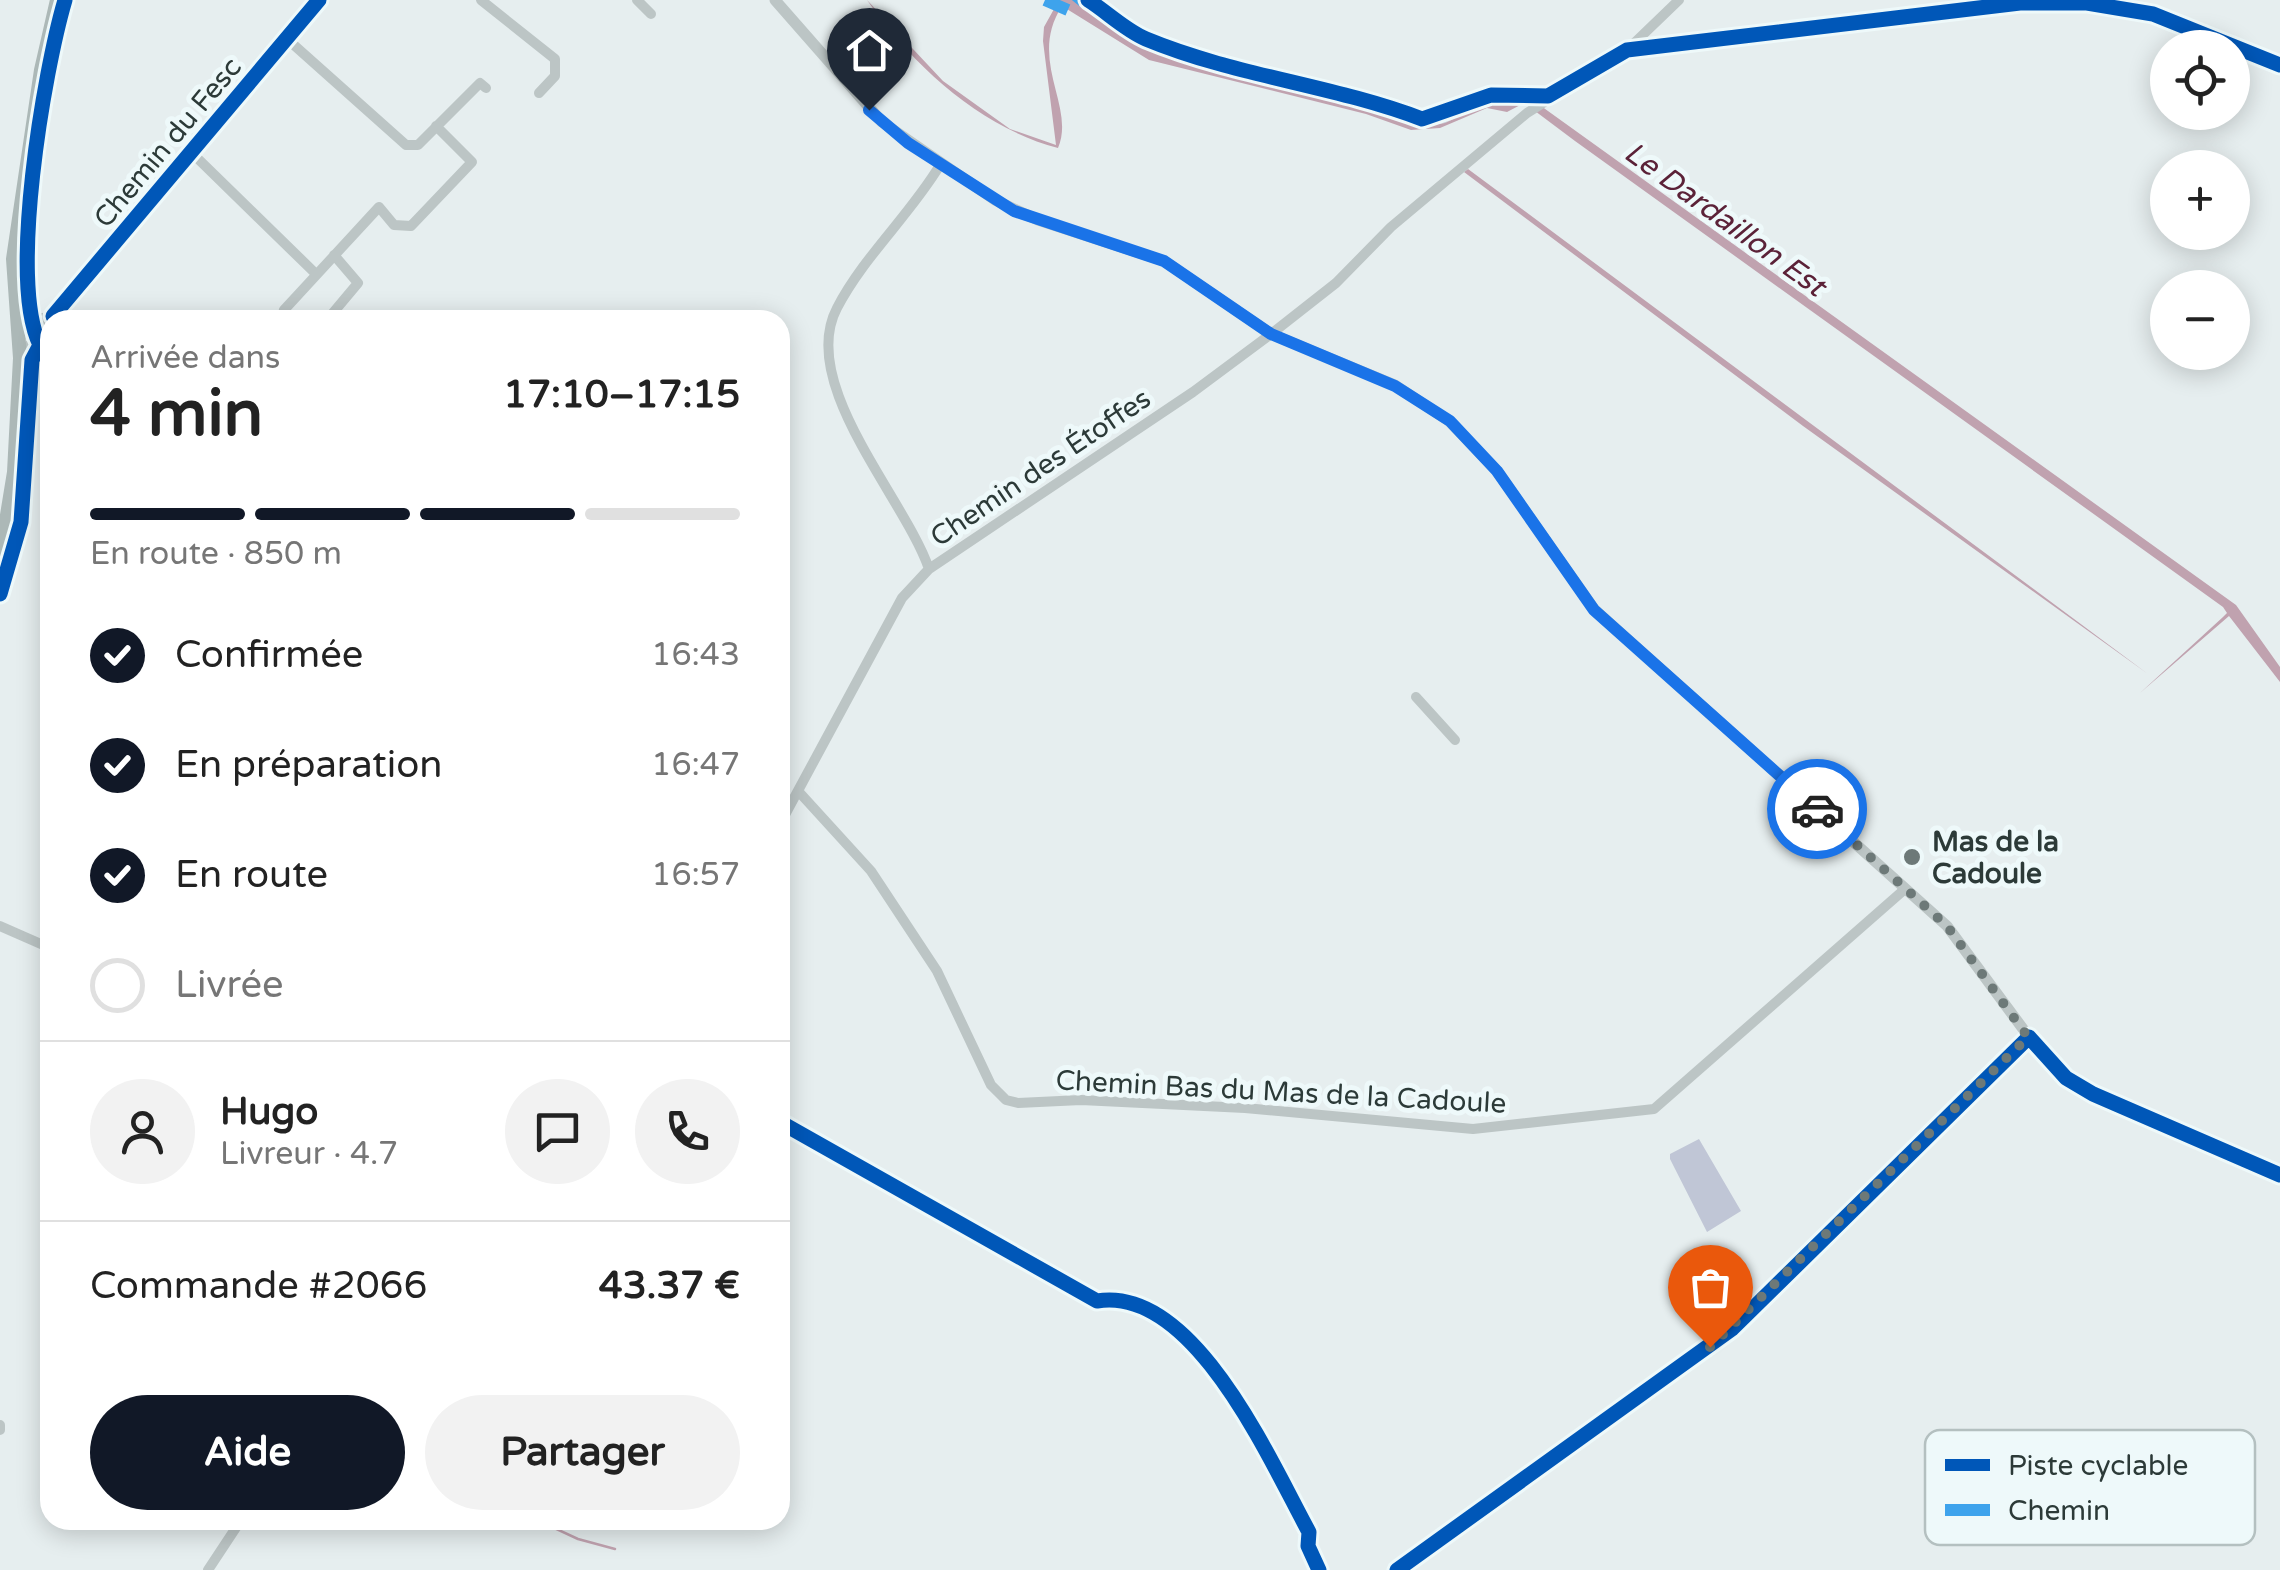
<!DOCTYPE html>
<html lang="fr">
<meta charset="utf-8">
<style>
body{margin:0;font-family:"Varela Round",sans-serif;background:#f2f2f2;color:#222;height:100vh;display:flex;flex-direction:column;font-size:38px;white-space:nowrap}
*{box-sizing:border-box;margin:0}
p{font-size:32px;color:#767676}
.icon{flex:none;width:55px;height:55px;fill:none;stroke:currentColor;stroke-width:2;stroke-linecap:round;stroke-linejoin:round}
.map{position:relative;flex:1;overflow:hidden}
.details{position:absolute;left:40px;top:310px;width:750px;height:1220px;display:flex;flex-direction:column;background:#fff;border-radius:30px;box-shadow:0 5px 25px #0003}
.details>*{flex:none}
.fabs{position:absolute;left:2150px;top:30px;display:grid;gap:20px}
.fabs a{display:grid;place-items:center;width:100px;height:100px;border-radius:50%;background:#fff;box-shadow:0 5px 25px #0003;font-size:50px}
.pin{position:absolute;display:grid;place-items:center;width:85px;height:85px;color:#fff;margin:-102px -42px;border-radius:50% 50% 50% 0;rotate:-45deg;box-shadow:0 0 10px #0007}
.pin .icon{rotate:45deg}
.courier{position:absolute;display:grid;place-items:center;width:100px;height:100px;margin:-50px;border:8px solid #1a73e8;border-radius:50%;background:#fff;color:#222;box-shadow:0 2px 12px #0007}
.summary em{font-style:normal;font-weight:700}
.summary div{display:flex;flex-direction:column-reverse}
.summary{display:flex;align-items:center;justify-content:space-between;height:170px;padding:0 50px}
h1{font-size:65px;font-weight:700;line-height:75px}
.bar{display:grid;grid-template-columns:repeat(4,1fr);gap:15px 10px;align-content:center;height:120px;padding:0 50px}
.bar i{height:12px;border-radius:8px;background:#e0e0e0}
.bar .on{background:#111827}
.bar p{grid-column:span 4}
.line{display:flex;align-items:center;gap:25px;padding:0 50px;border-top:2px solid #e0e0e0}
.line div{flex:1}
.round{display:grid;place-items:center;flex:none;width:105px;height:105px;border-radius:52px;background:#f2f2f2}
ol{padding:0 50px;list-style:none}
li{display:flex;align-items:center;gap:30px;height:110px}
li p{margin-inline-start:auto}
li .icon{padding:10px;border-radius:50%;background:#111827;color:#fff;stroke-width:4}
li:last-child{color:#767676}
li i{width:55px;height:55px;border:5px solid #e0e0e0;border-radius:50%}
.cta{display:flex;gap:20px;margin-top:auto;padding:20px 50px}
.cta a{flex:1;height:115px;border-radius:60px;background:#111827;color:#fff;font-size:40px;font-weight:700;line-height:115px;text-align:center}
.cta a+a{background:#f2f2f2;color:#222}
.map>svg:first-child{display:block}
.green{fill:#c0c6d6}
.water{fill:#c0a2af}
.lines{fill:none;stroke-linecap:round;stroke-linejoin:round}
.stream{stroke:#c0a2af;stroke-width:2.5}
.minor{stroke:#bcc5c5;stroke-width:10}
.tertiary{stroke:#bcc5c5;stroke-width:11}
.secondary{stroke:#acb8b7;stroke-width:14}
.quiet{stroke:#3ea3ec;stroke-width:12;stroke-dasharray:25 12;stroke-linecap:butt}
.cycleway-casing{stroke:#eef9fa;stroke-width:21}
.cycleway{stroke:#0057b8;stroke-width:15}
.done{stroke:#6d7978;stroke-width:10;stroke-dasharray:0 18}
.route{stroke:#1a73e8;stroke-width:12}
.poi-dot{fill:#6d7978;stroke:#eef9fa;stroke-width:4}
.labels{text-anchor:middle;stroke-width:10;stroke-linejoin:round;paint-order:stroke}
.street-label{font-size:28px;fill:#2c3a38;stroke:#eef9fa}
.poi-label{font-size:28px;font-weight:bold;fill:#2c3a38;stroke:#eef9fa;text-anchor:start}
.water-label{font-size:30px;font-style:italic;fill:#5b2238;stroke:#eef9fa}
.key{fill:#eef9fa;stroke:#b4c0c0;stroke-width:2.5}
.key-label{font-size:28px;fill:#2c3a38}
</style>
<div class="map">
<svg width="2280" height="1570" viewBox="0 0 2280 1570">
<rect width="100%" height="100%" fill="#e6eeef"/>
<path class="green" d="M1077,0H1096L1150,38L1364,94L1422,115L1485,92L1541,90L1522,101L1488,102L1445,123L1419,127L1340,99L1156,53Z
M1699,1139L1741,1211L1707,1232L1670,1159V1154Z"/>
<path class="water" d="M867,0L943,81L1010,129L1056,145L1043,41L1044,27L1059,0H1077L1156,53L1340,99L1419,127L1445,123L1488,102L1528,101L1507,112L1487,108L1440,128L1411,130L1366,114L1149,60L1062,6C1027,60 1076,106 1058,148C981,128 912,65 867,0Z
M1541,106L2236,605L2280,667V682L2229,616L2140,693L2223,617L2227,613L2223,607L1575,141L1535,111Z
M1468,169L2148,674L1803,426L1464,172Z"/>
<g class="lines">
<path class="stream" d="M537,1520L578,1539L615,1549"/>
<path class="minor" d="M481,0L555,59V76L539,93
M637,0L651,14
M286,38L406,145H418L480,83L486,88
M191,152L316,274
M24,305L33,320L53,316
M50,320L319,0
M293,320L284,310L379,207L394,225L411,226L472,162L436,126
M327,320L358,283L334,255
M20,357L50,320
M929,569C906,500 797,384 837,308C864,256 910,215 940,165
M1416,697L1455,740
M799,792L871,871L937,971L991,1085L1006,1100L1018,1103L1081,1100L1245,1108L1473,1129L1654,1109L1905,889
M780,824L902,598L929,569L1193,392L1271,334L1336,283L1391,227L1527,113L1627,50L1679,0
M0,926L50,948
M0,1425V1430
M208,1570L241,1520
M1397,1570L1732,1329L2029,1037"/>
<path class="tertiary" d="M775,0L882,122L995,200L1038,220L1164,261L1271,334L1395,385L1449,421L1497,471L1594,609L1947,926L2029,1037L2066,1078L2093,1094L2280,1175"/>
<path class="secondary" d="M22,312V258
M0,558L14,472L20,358L13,259L41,70L57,0"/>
<path class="quiet" d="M1045,0L1070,11L1079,0"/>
<g class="cycleway-casing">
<path id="cycleway" d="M1088,0C1107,12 1125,30 1146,39C1235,76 1333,85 1422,119L1491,95L1548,96L1627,50L2020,3H2087L2153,14L2280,65
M53,316L319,0
M0,594L21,522L32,360L40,345C8,281 44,71 65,0
M780,1122L1097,1301C1194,1285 1270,1461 1309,1532L1308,1546L1319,1570
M1397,1570L1732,1329L2029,1037L2066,1078L2093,1094L2280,1175"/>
</g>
<use href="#cycleway" class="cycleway"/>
</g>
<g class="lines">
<path class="done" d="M1710,1347L2028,1037L1947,926L1817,809"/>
<path class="route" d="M869,110L908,143L1014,211L1164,261L1271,334L1395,386L1450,421L1497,471L1594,610L1817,809"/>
</g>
<circle class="poi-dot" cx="1912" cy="857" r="10"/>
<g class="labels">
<g class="street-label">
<text transform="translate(167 142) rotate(-50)" y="10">Chemin du Fesc</text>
<text transform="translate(1040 467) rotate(-34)" y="10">Chemin des Étoffes</text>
<text transform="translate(1281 1091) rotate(3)" y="10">Chemin Bas du Mas de la Cadoule</text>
</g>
<g class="poi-label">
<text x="1932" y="851">Mas de la<tspan x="1932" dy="32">Cadoule</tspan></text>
</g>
<g class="water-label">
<text transform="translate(1725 219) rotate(36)" y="10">Le Dardaillon Est</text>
</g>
</g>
<rect x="1925" y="1430" width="330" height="115" rx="15" class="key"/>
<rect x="1945" y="1459" width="45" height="12" fill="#0057b8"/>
<rect x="1945" y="1504" width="45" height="12" fill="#3ea3ec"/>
<g class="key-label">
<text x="2008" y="1475">Piste cyclable</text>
<text x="2008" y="1520">Chemin</text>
</g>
</svg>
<div class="fabs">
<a><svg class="icon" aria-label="locate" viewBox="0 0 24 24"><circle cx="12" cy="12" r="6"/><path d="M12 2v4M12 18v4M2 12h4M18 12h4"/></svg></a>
<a>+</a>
<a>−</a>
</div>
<div class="pin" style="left:1710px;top:1347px;background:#ea580c"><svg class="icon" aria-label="bag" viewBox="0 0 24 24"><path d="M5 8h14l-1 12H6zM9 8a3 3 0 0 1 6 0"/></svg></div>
<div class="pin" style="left:869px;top:110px;background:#1f2937"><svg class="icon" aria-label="home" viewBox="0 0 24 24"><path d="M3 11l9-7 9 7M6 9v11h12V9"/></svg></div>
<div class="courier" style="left:1817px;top:809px"><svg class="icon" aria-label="car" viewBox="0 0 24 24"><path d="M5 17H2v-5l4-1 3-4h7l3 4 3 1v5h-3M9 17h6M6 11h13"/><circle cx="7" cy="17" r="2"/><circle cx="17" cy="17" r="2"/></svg></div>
<section class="details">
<div class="summary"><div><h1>4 min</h1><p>Arrivée dans</p></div><em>17:10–17:15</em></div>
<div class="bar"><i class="on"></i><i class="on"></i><i class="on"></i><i></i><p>En route · 850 m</p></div>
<ol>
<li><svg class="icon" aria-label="check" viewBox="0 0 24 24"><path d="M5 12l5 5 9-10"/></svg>Confirmée<p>16:43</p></li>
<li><svg class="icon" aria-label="check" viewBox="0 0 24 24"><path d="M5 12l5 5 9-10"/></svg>En préparation<p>16:47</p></li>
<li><svg class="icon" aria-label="check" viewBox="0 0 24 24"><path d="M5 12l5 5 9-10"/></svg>En route<p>16:57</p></li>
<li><i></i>Livrée</li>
</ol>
<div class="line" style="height:180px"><a class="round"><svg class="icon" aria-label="person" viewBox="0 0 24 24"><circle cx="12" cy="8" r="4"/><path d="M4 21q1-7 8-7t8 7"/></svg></a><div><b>Hugo</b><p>Livreur · 4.7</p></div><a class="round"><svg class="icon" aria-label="chat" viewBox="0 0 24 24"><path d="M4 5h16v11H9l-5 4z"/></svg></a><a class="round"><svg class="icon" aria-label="phone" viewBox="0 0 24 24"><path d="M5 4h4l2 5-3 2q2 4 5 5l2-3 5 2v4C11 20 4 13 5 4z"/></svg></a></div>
<div class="line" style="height:130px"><div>Commande #2066</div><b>43.37 €</b></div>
<div class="cta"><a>Aide</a><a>Partager</a></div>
</section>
</div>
